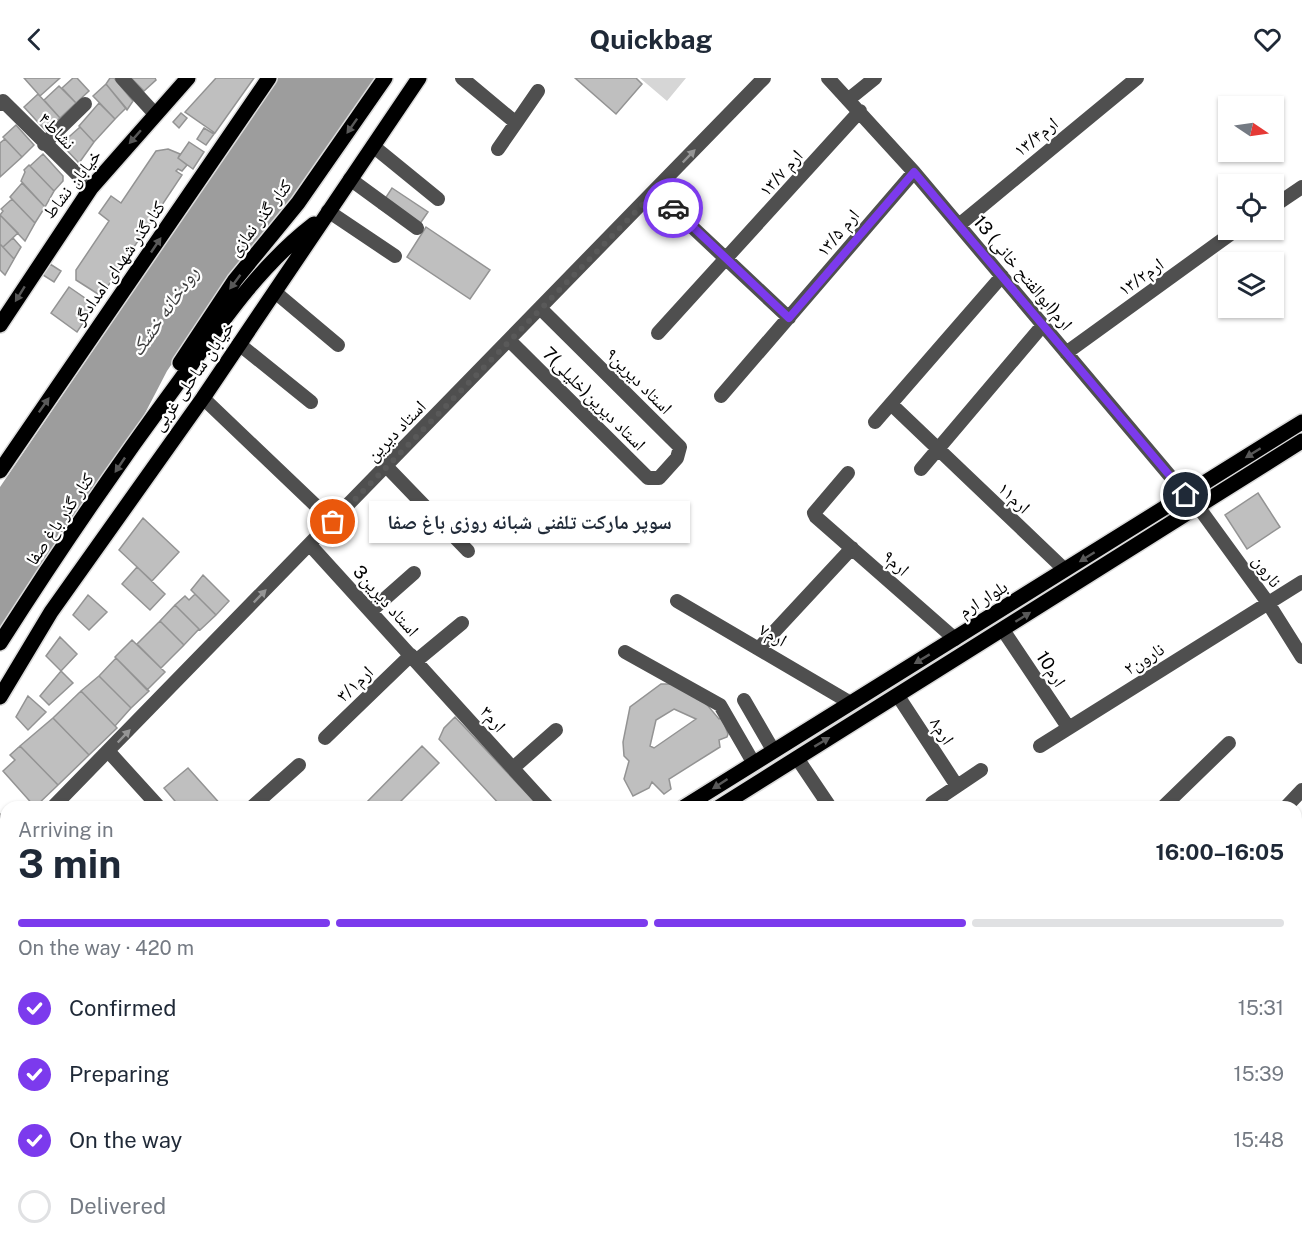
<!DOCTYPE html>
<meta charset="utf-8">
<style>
body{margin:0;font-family:"Public Sans","Noto Naskh Arabic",sans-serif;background:#f6f6f7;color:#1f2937;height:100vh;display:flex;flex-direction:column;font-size:22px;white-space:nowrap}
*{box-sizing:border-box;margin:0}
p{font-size:20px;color:#747a83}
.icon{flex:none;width:33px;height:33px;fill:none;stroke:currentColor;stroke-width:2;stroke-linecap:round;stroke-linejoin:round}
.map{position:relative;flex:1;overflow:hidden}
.panel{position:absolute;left:0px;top:723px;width:1302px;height:450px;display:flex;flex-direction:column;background:#fff;border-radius:18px 18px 0 0;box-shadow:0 2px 4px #0004}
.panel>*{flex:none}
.needle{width:39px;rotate:103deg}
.controls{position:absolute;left:1218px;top:18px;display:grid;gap:12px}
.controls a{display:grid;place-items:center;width:66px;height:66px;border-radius:0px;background:#fff;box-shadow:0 2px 4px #0004;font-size:30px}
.pin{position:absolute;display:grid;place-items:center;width:51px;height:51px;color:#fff;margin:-26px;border:3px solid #fff;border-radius:50%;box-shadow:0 2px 6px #0007}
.courier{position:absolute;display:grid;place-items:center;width:60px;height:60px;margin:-30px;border:4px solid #7c3aed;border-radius:50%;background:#fff;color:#222;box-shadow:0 2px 8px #0007}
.bubble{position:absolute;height:42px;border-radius:0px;background:#fff;box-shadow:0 2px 4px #0004;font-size:20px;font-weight:700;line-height:42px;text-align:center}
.summary em{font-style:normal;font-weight:700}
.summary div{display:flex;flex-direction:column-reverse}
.summary{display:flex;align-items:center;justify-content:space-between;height:102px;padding:0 18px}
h1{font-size:39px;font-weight:700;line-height:45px}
.bar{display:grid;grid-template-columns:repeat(4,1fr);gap:9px 6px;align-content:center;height:72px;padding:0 18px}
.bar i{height:8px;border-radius:4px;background:#e0e1e3}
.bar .current{background:#7c3aed}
.bar p{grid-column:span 4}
ol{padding:0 18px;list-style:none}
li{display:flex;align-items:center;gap:18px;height:66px}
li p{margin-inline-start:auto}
li .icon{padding:6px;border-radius:50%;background:#7c3aed;color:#fff;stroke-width:4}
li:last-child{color:#747a83}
li i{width:33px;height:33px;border:3px solid #e0e1e3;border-radius:50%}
header{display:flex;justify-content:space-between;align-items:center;height:78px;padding:0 18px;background:#fff;font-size:27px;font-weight:700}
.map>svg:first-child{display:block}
.green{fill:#d6d6d6}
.water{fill:#9d9d9d}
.building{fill:#bfbfbf;stroke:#939393;stroke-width:1.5;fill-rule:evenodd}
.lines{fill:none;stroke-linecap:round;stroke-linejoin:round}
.major-casing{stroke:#dbdbdb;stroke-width:18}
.path{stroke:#717171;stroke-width:2;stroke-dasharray:1.5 3;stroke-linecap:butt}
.minor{stroke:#4f4f4f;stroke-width:14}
.major{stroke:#000;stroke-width:15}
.oneway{fill:#595959}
.oneway2{fill:#959595}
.done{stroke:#595959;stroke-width:6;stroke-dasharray:0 10.8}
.route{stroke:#7c3aed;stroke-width:8}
.labels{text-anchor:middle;stroke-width:4.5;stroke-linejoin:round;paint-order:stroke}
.street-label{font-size:18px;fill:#000;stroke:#fff}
.water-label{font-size:20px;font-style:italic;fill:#3e3e3e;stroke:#fff}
</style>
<header><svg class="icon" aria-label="back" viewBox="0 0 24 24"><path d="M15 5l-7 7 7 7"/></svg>Quickbag<svg class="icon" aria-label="heart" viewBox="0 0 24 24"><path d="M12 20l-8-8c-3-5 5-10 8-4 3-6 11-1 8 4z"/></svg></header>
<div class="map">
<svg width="1302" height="1173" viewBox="0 0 1302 1173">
<rect width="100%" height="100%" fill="#fff"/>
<path class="green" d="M640,0H686L667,23Z
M131,1167H222L228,1173H125Z
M513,1167H580L574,1173H509Z"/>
<path class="water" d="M278,0H376L289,126L233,195L167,293L142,341L0,553V409Z"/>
<path class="building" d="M24,0H60L40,18Z
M73,0H77L89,13L76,25L62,10Z
M114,0L133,23L127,32L106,6L110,0Z
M131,0H155L156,2L144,13Z
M216,0H254L215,55L185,34Z
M575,0H636L642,6L616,36Z
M106,6L126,30L115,41L93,18Z
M59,8L76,25L60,40L44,22Z
M38,16L60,40L46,53L24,29Z
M99,25L115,41L94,64L79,48Z
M181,35L187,40L179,50L173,44Z
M16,47L34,67L22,79L3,59Z
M80,49L94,64L79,85L61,66Z
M204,50L214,56L206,67L197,61Z
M5,61L22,79L0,99V65Z
M189,64L204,74L193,91L178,80Z
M168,71L180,76L178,80L187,87L182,93L178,91L176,93L182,97L106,211L98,216L76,202V192L109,143L99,135L111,118L121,125L156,73Z
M43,76L63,98V103L54,113L30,88Z
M29,87L54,113L45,129L21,103L25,94L24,92Z
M22,105L45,129L35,145L10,119Z
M392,110L428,134L415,153L379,130Z
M12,121L35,145L25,163L0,137L3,133L1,131Z
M0,137L18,155L3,169L0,166Z
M426,149L490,192L470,221L407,179Z
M13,160L21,169L14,181L3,169Z
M0,166L14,181L5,197L0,192Z
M50,186L61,193L54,204L43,197Z
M69,209L95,227L77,254L51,235Z
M1258,415L1280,449L1247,471L1225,437Z
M143,440L179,474L152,503L119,472Z
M137,489L165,516L150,532L122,506Z
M203,497L229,523L216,537L191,512Z
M195,516L216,537L200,552L175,527L185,518L189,522Z
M88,517L107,534L89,552L73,537Z
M175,527L199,551L184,567L160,543Z
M160,543L184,567L161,590L137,566Z
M60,559L77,576L61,593L46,578Z
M132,562L165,594L147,612L115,579Z
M116,580L149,613L131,630L99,598Z
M61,593L73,605L49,627L40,618Z
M99,598L131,630L115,648L81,613Z
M661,606H674L703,622L719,641L722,640L728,656L727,659L719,662L720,669L669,701L671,711L664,716L652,704L649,710L633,718L624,701L629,683L624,678L623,664L630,629ZM674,631L696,641L654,670L650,668L656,642Z
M81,613L117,650L89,677L53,640Z
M28,618L46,634L28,652L16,639Z
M455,639L535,724L529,729H502L439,661L444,650Z
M53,640L89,677L58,707L20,668Z
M20,668L58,707L35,729L3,693L15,682L10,677Z
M422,668L439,685L395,729H366L364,727Z
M188,690L223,729H180L164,710Z
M0,736L6,743V758L0,763Z
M0,1123L6,1126V1158L0,1155Z
M375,1167H401L407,1173H376L373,1169Z
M467,1167H486L491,1173H460Z
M591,1167H625L629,1171L597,1173Z"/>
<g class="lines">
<g class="major-casing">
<path id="major" d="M0,247L91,110L188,0
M180,285L235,202L298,125L385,0
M0,393L269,0
M0,565C56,477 116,389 178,305C219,248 257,190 314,146
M0,619L51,534L203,320L419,0
M684,729L1302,344
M719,729L1302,363
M0,824L3,837
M0,880L6,888
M259,1167L264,1173
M301,1167L307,1173
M104,1173L110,1167"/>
</g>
<path class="path" d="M226,1167L232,1173
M134,1173L140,1167
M181,1173L182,1167"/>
<path class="minor" d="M122,0L155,36
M462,0L516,45L538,13
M828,0L914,94L1186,417
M849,21L875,0
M0,26L3,23L91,110
M44,66L85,26
M373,68L438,121
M498,71L516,45
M350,101L417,150
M655,114L789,240
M1274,128L1302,109
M328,133L395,178
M959,147L1137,0
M275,214L338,267
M658,255L860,33
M510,263L648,400H659L677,380L680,369L541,231
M239,266L311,324
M1066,275L1236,152
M721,318L914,94
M203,320L333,444
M891,326L1065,492
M875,344L1002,198
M387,389L468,473
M921,391L1043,247
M848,395L814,435L816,439L955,561
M1199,430L1268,525L1302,579
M310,467L548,729
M677,523L849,624
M371,533L414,495
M1003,552L1068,649
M760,569L852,470
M625,574L720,627L753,684
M416,583L462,545
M898,618L957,708
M744,622L773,672
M325,660L411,577
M1040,668L1302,504
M109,674L159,729
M797,680L830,729
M513,690L556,652
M932,725L981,692
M53,729L764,0
M252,729L299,687
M1163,729L1229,665
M1286,729L1302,712
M0,784L6,773
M1296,854L1302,850
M1296,984L1302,980
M1296,1086L1302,1082
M631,1167L637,1173
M791,1167L796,1173
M945,1167L951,1173
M315,1173L321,1167
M498,1173L504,1167
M831,1173L837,1167
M1177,1173L1186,1167"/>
<use href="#major" class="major"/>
</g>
<defs><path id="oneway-solid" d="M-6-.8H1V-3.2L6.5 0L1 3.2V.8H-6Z" transform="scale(1.5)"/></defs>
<g class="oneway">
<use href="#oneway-solid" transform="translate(352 48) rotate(125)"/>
<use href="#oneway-solid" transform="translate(135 59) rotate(131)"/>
<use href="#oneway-solid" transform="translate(156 167) rotate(-56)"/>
<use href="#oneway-solid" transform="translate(235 204) rotate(127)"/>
<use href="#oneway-solid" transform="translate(20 216) rotate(122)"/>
<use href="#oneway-solid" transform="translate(44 327) rotate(-55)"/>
<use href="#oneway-solid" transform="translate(1253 375) rotate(148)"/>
<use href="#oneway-solid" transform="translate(120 387) rotate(124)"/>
<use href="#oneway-solid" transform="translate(1087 479) rotate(148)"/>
<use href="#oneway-solid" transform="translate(1023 539) rotate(-32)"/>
<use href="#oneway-solid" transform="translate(922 581) rotate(149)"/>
<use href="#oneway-solid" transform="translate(822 664) rotate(-31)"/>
<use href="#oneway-solid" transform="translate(720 706) rotate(147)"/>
</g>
<g class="oneway2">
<use href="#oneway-solid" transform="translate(689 78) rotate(-46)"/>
<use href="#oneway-solid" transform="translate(260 518) rotate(-46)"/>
<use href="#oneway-solid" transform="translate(124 658) rotate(-46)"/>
</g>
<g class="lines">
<path class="done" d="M333,444L655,114L673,130"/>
<path class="route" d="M673,130L789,240L914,94L1186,417"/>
</g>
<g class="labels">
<g class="street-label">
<text transform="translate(57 53) rotate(46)" y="6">نشاط۴</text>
<text transform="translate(1036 59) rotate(-39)" y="6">۱۳/۴ارم</text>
<text transform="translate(781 95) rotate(-48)" y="6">۱۳/۷ ارم</text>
<text transform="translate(72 106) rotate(-52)" y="6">خیابان نشاط</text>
<text transform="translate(260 140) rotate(-52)" y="6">کنار گذر نمازی</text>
<text transform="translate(838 155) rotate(-50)" y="6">۱۳/۵ ارم</text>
<text transform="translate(119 185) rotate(-55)" y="6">کنارگذر شهدای امدادگر</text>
<text transform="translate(1023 195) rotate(50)" y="6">13 ارم(ابوالفتح خانی)</text>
<text transform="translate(1141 199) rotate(-36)" y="6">۱۳/۲ارم</text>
<text transform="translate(193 298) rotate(-55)" y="6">خیابان ساحلی غربی</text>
<text transform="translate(639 303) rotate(45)" y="6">استاد دیرین۹</text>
<text transform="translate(594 321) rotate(45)" y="6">7استاد دیرین(خلیلی)</text>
<text transform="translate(396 353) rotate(-46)" y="6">استاد دیرین</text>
<text transform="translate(1014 420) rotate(43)" y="6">ارم۱۱</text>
<text transform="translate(60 441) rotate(-56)" y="6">کنار گذر باغ صفا</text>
<text transform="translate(896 485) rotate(42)" y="6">ارم۹</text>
<text transform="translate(1267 493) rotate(54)" y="6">نارون</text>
<text transform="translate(983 521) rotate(-32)" y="6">بلوار ارم</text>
<text transform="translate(386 523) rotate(48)" y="6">3استاد دیرین</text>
<text transform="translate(773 557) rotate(30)" y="6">ارم۷</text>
<text transform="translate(1144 581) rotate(-32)" y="6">نارون۲</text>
<text transform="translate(1051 591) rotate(57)" y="6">ارم10</text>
<text transform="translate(355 606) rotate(-44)" y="6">۳/۱ارم</text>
<text transform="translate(493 641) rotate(48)" y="6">ارم۳</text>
<text transform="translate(942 653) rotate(57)" y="6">ارم۸</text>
</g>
<g class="water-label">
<text transform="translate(164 233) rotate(-55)" y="7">رودخانه خشک</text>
</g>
</g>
</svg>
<div class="controls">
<a><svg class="needle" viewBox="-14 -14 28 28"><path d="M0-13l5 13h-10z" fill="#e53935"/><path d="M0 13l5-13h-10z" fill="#747a83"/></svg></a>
<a><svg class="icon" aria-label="locate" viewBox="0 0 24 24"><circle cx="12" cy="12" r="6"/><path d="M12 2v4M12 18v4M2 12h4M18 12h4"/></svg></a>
<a><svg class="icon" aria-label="layers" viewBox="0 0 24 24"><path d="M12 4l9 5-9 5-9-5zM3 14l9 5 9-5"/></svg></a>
</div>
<div class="pin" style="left:333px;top:444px;background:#ea580c"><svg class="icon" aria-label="bag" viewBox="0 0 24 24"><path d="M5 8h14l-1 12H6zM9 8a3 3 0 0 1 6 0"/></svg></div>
<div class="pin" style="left:1186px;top:417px;background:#1f2937"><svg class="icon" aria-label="home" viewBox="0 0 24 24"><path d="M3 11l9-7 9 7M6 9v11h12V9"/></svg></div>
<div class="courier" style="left:673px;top:130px"><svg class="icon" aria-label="car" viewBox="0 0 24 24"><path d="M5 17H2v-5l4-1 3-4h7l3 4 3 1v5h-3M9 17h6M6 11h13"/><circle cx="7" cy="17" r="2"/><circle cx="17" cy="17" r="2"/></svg></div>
<div class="bubble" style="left:369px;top:423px;width:321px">سوپر مارکت تلفنی شبانه روزی باغ صفا</div>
<section class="panel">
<div class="summary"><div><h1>3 min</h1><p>Arriving in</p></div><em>16:00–16:05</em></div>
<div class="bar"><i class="current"></i><i class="current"></i><i class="current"></i><i></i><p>On the way · 420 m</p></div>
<ol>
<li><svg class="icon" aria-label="check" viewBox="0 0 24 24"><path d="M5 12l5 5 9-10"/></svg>Confirmed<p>15:31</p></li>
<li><svg class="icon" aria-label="check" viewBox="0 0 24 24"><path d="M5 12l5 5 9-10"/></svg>Preparing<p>15:39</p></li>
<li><svg class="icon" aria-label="check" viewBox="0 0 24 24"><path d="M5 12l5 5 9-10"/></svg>On the way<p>15:48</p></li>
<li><i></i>Delivered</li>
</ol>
</section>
</div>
